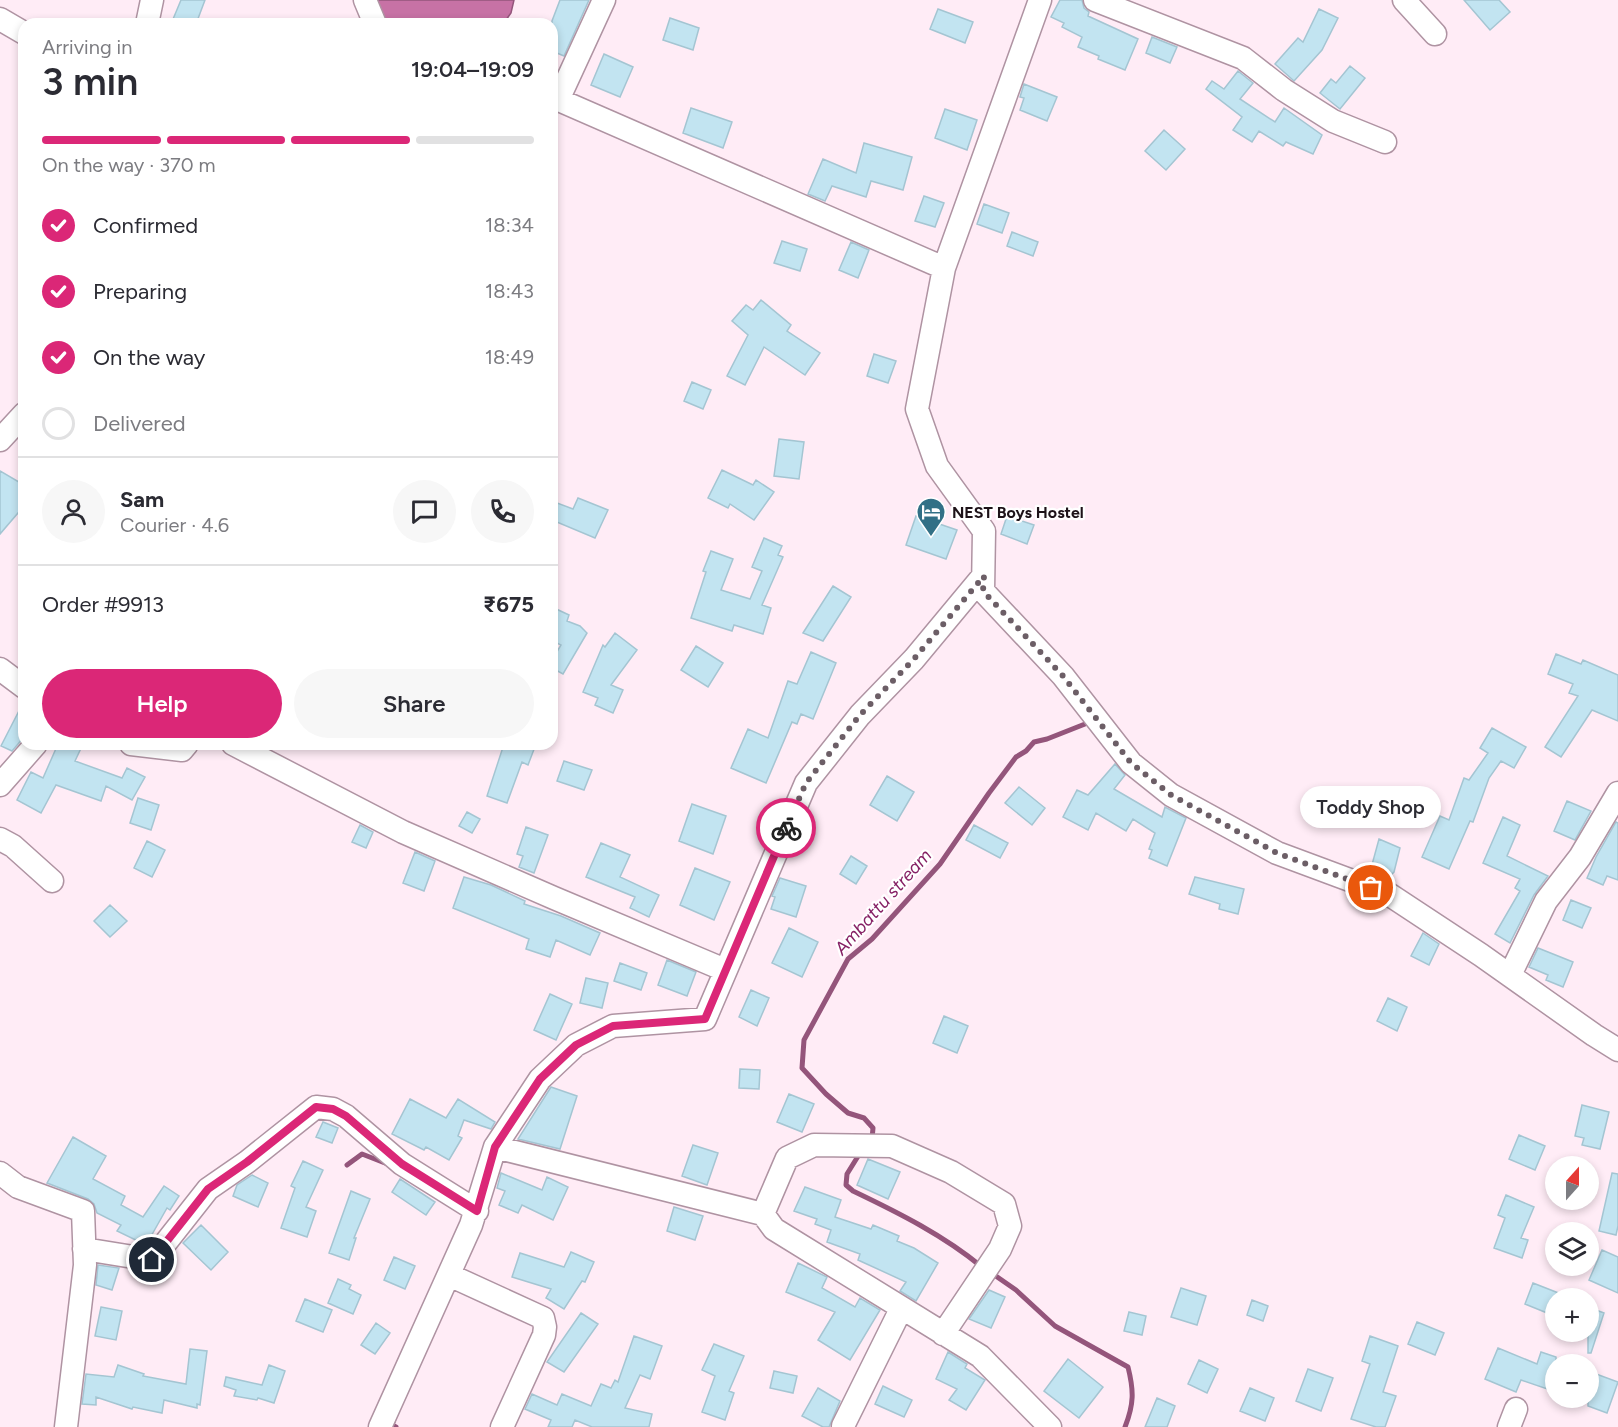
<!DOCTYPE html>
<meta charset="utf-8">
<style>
body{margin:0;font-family:Figtree,sans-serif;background:#f7f7f7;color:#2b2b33;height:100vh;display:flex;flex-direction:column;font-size:22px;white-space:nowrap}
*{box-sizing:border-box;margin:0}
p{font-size:20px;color:#7c7c81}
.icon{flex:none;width:33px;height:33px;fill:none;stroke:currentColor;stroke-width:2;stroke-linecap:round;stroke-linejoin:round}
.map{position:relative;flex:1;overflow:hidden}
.drawer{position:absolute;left:18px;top:18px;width:540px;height:732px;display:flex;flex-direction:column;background:#fff;border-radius:18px;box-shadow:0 3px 9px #0003}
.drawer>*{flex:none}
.needle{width:39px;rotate:21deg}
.tools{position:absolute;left:1545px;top:1156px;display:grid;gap:12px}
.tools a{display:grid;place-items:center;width:54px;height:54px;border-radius:50%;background:#fff;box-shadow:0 3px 9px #0003;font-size:30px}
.pin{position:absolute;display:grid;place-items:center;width:51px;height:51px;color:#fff;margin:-26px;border:3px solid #fff;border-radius:50%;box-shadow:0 2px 6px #0007}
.courier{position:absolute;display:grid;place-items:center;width:60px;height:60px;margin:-30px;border:4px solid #db2777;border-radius:50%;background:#fff;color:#222;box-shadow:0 2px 8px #0007}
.bubble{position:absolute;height:42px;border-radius:21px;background:#fff;box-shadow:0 3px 9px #0003;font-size:20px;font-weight:600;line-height:42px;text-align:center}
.summary em{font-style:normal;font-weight:600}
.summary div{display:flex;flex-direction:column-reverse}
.summary{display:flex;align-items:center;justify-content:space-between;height:102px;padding:0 24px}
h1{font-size:39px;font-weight:600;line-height:45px}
.bar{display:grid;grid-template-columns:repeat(4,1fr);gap:9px 6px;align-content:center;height:72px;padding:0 24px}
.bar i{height:8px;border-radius:4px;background:#e1e1e2}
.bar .selected{background:#db2777}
.bar p{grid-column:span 4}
.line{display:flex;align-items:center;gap:15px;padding:0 24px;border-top:2px solid #e1e1e2}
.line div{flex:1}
.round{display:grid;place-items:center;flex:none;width:63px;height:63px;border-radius:32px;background:#f7f7f7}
ol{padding:0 24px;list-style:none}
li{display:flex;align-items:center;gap:18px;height:66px}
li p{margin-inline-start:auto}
li .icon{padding:6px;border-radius:50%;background:#db2777;color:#fff;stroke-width:4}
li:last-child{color:#7c7c81}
li i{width:33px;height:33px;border:3px solid #e1e1e2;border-radius:50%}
.primary-button{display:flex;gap:12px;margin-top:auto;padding:12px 24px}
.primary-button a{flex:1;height:69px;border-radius:36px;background:#db2777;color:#fff;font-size:24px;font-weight:600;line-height:69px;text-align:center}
.primary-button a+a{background:#f7f7f7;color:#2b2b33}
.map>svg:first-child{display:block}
.water{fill:#c772a5;stroke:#94557b;stroke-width:1.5}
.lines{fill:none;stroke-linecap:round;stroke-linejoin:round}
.stream{stroke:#94557b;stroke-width:5}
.building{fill:#c2e4f1;stroke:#a4c5d2;stroke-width:1.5}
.minor-casing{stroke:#af93a2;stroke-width:25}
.minor{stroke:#fff;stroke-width:22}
.done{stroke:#6c5e66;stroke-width:6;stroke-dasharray:0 10.8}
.route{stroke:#db2777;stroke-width:8}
.labels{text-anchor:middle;stroke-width:4.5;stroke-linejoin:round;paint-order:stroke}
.poi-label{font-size:16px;font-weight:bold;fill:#1d1218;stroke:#fff;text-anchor:start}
.water-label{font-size:18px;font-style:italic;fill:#862165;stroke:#fff}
</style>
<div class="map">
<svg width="1618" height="1427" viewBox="0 0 1618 1427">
<rect width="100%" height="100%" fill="#ffecf6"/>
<path class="water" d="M369,0H514L511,13L503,24H380Z"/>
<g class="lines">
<path class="stream" d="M872,1139L873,1128L864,1118L848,1113L826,1094L802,1068L804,1040L848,959L872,939L940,864L989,793L1016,757L1026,751L1034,742L1047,739L1085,724
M860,1153L847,1174L846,1185L853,1191C899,1213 943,1235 982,1267
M347,1165L362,1154L385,1163
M990,1272L1016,1290L1055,1326L1128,1367C1134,1391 1134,1404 1125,1427
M394,1419L392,1425L396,1427"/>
</g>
<path class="building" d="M181,0H205L196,24H171Z
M560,0H589L564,56L552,51V21Z
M1060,0H1082L1084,8L1089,12L1088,16L1138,39L1125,70L1098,59L1099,56L1078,47L1082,37L1062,27L1064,23L1051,17Z
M1464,0H1499L1510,12L1490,30Z
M938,9L973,22L965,43L930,29Z
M1319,9L1338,18L1322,50L1294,81L1275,64L1298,38L1303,42Z
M670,18L699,28L693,50L663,40Z
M1152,37L1177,47L1170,63L1146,53Z
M604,54L633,67L620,97L591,85Z
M1350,66L1365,78L1340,109L1320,93L1331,79L1336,83Z
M1238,71L1253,83L1240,99L1275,122L1284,108L1322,135L1313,154L1286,142L1283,146L1259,131L1252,142L1233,130L1242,117L1206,89L1212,81L1224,89Z
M1024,84L1057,97L1047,121L1020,110L1024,98L1020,97Z
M691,108L732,122L723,148L683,133Z
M945,109L977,120L967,150L935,138Z
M1164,130L1185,149L1166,170L1145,151Z
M864,143L912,157L903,190L871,181L866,197L832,186L825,201L808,194L823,159L856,173Z
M924,196L944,203L935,227L915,221Z
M984,204L1009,213L1002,233L977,224Z
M1012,232L1038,242L1033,256L1007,246Z
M782,241L807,249L800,271L774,263Z
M851,242L869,250L858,278L839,270Z
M761,300L791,325L787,331L820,353L805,375L764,347L745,385L727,376L748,335L732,321L746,305L753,310Z
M874,354L896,361L888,383L867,376Z
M692,382L711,390L703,409L684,401Z
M779,439L804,442L799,479L774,476Z
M722,470L753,485L756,480L774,492L754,520L730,504L728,508L708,498Z
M0,471L24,485V516L18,513L0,534Z
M578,498L608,510L595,538L552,520V501L573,509Z
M916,516L957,530L946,559L906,545Z
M1007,516L1034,525L1027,544L1001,534Z
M764,538L782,546L778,555L783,557L762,605L771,608L763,634L734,625L732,631L691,618L706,572L703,571L711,551L733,559L721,590L750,599L762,571L752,567Z
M833,586L851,597L823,641L803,633Z
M552,607L569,615L567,621L580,626L587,633L563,674L552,668V660L561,645L557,643L552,655Z
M615,633L637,650L611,685L623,690L613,713L595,705L598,698L583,692L603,645L605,647Z
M696,646L723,663L708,687L681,670Z
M811,652L836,663L813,719L801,714L797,724L792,722L766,783L731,768L748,729L768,738L788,681L797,684Z
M1556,654L1581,664L1583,660L1618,675V721L1592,710L1561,757L1545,747L1578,696L1569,693L1573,684L1548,674Z
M24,701V737L12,751L1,746Z
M1492,728L1526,747L1514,768L1501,761L1489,778L1473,822L1470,821L1449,869L1422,857L1440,816L1449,820L1464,778L1469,780L1488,753L1480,748Z
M58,744H83L75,761L122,778L127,768L145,777L132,800L106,786L101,801L56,785L41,813L17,800L31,772L43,778Z
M504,744H536L528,765L522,762L507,803L487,796Z
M564,761L592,770L584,790L557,781Z
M1115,764L1125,775L1114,789L1162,817L1165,807L1186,818L1167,866L1149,858L1152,850L1149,849L1155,833L1133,819L1126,831L1096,813L1088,830L1063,817L1077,790L1088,795Z
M887,776L914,792L897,821L870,805Z
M1019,787L1045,808L1032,825L1005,803Z
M138,798L159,805L151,830L130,823Z
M1567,801L1591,811L1575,840L1554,831Z
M692,804L726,816L713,854L679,841Z
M467,812L480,819L472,833L459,826Z
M1503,817L1520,825L1507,856L1548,876L1534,895L1510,943L1495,934L1520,891L1515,888L1520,879L1483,863Z
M1616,822L1618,823V880L1607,876L1603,885L1587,878L1596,857Z
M360,825L373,832L366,848L352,842Z
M974,825L1008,843L1000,858L966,840Z
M526,827L548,835L534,873L519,867L523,856L517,854Z
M1379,839L1400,848L1394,872L1388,878L1370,872Z
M147,841L165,850L152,877L134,868Z
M601,843L630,855L620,877L659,895L649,917L630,908L635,897L586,877Z
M415,852L435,861L424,891L403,883Z
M851,856L867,866L856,884L840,874Z
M695,868L730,882L714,920L680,905Z
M464,877L491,885L525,901L524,904L561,916L600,933L590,955L556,940L550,957L526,949L529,939L453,908Z
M1195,877L1244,889L1238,914L1219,909L1220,904L1189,894Z
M780,878L806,886L796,917L771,909L775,897L772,896Z
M1571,900L1591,908L1582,928L1563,920Z
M110,905L127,921L110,937L94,921Z
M789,928L818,942L802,977L772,963Z
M1423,933L1439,944L1429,965L1411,956Z
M1538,948L1573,962L1563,987L1546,980L1548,975L1529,967Z
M667,960L696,972L687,996L658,985Z
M620,963L647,973L641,990L614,981Z
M586,978L608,983L602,1008L580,1003Z
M751,990L769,998L757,1026L739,1017Z
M550,994L572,1004L556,1040L534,1030Z
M1388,998L1407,1007L1397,1031L1377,1021Z
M944,1016L968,1026L957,1053L933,1043Z
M740,1069L760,1070L759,1089L739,1088Z
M551,1087L577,1096L560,1149L518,1139Z
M789,1094L814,1104L802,1132L777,1122Z
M410,1099L446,1118L458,1099L495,1122L491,1129L464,1120L458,1136L462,1138L449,1160L426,1147L424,1150L392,1134Z
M1582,1105L1609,1112L1600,1149L1582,1145L1584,1138L1575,1136Z
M323,1122L338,1128L332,1143L316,1137Z
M1519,1135L1545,1146L1535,1170L1509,1159Z
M73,1137L106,1156L93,1179L125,1196L121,1205L143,1217L164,1186L179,1196L170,1210L167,1208L146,1245L117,1231L121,1225L97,1213L94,1204L88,1199L47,1183Z
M693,1145L718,1153L707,1185L682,1176Z
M868,1159L900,1172L888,1199L857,1185Z
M303,1161L323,1170L306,1207L316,1211L307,1237L281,1228L295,1188L291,1186Z
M501,1173L542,1190L547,1177L568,1187L553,1220L522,1205L518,1213L499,1205L505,1191L497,1188Z
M1612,1173L1618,1174V1226L1616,1235L1599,1231Z
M252,1175L268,1183L258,1207L233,1196L237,1185Z
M400,1179L435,1202L426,1215L392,1192Z
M805,1187L841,1200L835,1217L871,1229L873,1225L899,1236L897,1241L914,1248L938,1263L916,1301L900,1291L906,1282L858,1260L860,1254L827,1242L831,1230L815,1224L817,1219L794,1211Z
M351,1191L370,1199L354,1238H356L349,1260L329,1253Z
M1506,1195L1534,1207L1521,1238L1528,1240L1522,1258L1494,1248L1505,1218L1498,1215Z
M674,1207L703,1216L695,1240L667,1231Z
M201,1225L228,1252L211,1270L183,1243Z
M1602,1250L1618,1257V1293L1589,1280Z
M571,1252L594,1262L585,1282L582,1281L564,1309L546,1298L551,1289L512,1277L520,1253L564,1267Z
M394,1257L415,1266L405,1289L384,1280Z
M798,1263L827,1277L822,1288L855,1307L860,1298L880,1310L850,1360L818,1340L835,1312L786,1292Z
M98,1265L119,1268L112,1290L96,1285Z
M338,1279L351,1285L349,1289L361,1295L353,1314L328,1303Z
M1533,1283L1561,1294L1559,1299H1556V1307L1552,1315L1525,1304Z
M1181,1288L1206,1296L1197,1325L1171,1317Z
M989,1290L1005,1297L991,1328L969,1319Z
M305,1299L332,1310L323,1332L296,1321Z
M1252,1300L1268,1306L1263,1321L1247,1315Z
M101,1307L122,1311L116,1340L95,1336Z
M1588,1307L1604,1313L1591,1353H1588Z
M1129,1312L1146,1316L1142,1335L1124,1331Z
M581,1313L598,1324L564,1372L547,1362Z
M1417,1322L1444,1333L1435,1355L1408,1344Z
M376,1323L390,1333L375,1354L361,1345Z
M634,1336L662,1346L650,1379L640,1375L625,1408L652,1414L649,1427H592L575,1420L572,1427H548L551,1420L525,1409L532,1394L557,1405L562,1394L591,1406L601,1384L611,1388L615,1380L618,1382Z
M1370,1336L1398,1346L1383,1392L1396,1396L1385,1427H1376L1351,1419L1370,1364L1362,1361Z
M714,1344L744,1356L729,1391L734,1393L725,1420L702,1412L715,1376L702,1370Z
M1498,1348L1537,1364L1541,1352L1556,1357V1392L1521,1380L1516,1392L1485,1379Z
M190,1349L207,1351L200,1405L197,1404V1408L164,1400L162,1413L133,1407L132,1409L96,1397V1405L82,1404L86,1374L114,1377L118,1365L144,1374L143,1376L186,1384Z
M948,1352L967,1364L965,1368L985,1380L966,1410L949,1400L957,1389L936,1379Z
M1068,1359L1103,1387L1079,1418L1044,1391Z
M1199,1360L1218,1369L1207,1393L1188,1384Z
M269,1365L285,1371L274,1403L258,1398L257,1400L234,1396L236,1390L224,1386L226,1377L262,1385Z
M1308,1369L1333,1378L1321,1411L1296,1401Z
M774,1371L797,1376L793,1393L770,1388Z
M1588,1371L1618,1382L1607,1413L1588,1406Z
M883,1386L912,1400L904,1417L875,1404Z
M818,1388L840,1401L829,1427H823L802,1416Z
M1250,1388L1274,1398L1265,1421L1240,1411Z
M1157,1398L1175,1406L1167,1427H1145Z"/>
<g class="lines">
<g class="minor-casing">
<path id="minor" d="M365,0L375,24
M1040,0L944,268L917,409L937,466L984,531L983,591L1063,676L1131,763L1171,795L1277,853L1390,895L1481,955L1594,1035L1618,1050
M1095,0L1243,58L1284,90L1333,121L1385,142
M1404,0L1435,34
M0,19L24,33
M147,24L152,0
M552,97L944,268
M558,100L604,0
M0,440L24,414
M0,669L24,687
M131,744L182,750L187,744
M233,744L403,832L554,898L725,970
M0,785L36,744
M0,839L13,846L52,881
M1510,975L1546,901L1580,857L1618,793
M495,1147L763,1214
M0,1173L18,1187L83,1211L85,1265L66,1427
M84,1249L152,1260L208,1189L247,1162L316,1107L333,1109L346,1116L402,1164L477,1211
M449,1275L543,1318L545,1327L544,1335L502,1427
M943,1334L1000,1249L1010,1226L1004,1204L951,1172L892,1146L814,1145L787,1158L763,1214L774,1229L980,1356L1050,1427
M843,1426L901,1309
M380,1427L471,1225L495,1147L540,1079L576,1045L613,1026L705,1019L806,783L860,715L914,659L983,576
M1509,1427L1516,1409"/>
</g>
<use href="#minor" class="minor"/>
</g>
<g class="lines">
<path class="done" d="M786,828L806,783L860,715L914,659L984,576L983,591L1063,676L1131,763L1171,795L1277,853L1371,888"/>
<path class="route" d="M152,1260L208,1189L247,1162L316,1107L333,1109L346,1116L402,1164L477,1211L495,1147L540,1079L576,1045L613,1026L705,1019L786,828"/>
</g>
<defs>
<g id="hotel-pin" transform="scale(1.5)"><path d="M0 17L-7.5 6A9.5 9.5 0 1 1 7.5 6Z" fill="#327086" stroke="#fff"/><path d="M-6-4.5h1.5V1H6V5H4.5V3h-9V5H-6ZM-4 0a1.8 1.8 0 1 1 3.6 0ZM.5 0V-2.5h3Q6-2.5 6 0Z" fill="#fff"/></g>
</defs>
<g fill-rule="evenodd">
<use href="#hotel-pin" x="931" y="512"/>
</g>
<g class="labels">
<g class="poi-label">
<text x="952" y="518">NEST Boys Hostel</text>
</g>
<g class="water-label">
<text transform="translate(883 902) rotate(-48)" y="6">Ambattu stream</text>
</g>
</g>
</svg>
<div class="tools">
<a><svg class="needle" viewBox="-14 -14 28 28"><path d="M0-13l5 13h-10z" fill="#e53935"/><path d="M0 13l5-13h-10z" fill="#7c7c81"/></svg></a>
<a><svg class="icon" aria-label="layers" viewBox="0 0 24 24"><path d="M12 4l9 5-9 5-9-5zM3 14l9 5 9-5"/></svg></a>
<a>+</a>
<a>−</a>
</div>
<div class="pin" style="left:1371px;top:888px;background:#ea580c"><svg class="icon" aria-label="bag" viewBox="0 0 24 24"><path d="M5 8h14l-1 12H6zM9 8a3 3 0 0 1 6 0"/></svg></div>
<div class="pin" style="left:152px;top:1260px;background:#1f2937"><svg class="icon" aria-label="home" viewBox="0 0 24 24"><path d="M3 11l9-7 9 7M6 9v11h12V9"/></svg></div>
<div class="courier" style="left:786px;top:828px"><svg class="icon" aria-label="bike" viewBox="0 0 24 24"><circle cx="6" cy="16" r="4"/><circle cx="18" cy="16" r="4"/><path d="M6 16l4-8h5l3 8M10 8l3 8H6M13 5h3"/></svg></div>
<div class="bubble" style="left:1300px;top:786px;width:141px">Toddy Shop</div>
<section class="drawer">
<div class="summary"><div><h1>3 min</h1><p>Arriving in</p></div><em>19:04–19:09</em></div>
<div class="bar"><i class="selected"></i><i class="selected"></i><i class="selected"></i><i></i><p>On the way · 370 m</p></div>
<ol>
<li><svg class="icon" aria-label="check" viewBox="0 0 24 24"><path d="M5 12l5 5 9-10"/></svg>Confirmed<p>18:34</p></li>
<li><svg class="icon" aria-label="check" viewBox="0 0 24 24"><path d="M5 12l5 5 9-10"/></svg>Preparing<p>18:43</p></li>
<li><svg class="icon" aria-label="check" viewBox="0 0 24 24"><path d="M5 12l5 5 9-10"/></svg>On the way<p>18:49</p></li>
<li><i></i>Delivered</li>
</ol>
<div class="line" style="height:108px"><a class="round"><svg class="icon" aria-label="person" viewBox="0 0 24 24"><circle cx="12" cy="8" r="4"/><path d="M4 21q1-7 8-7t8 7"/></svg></a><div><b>Sam</b><p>Courier · 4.6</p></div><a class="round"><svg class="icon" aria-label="chat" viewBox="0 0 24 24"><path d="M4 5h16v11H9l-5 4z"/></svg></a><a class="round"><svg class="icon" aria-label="phone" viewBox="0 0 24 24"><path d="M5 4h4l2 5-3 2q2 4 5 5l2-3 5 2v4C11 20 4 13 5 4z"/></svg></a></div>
<div class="line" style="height:78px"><div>Order #9913</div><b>₹675</b></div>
<div class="primary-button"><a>Help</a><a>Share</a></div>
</section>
</div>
